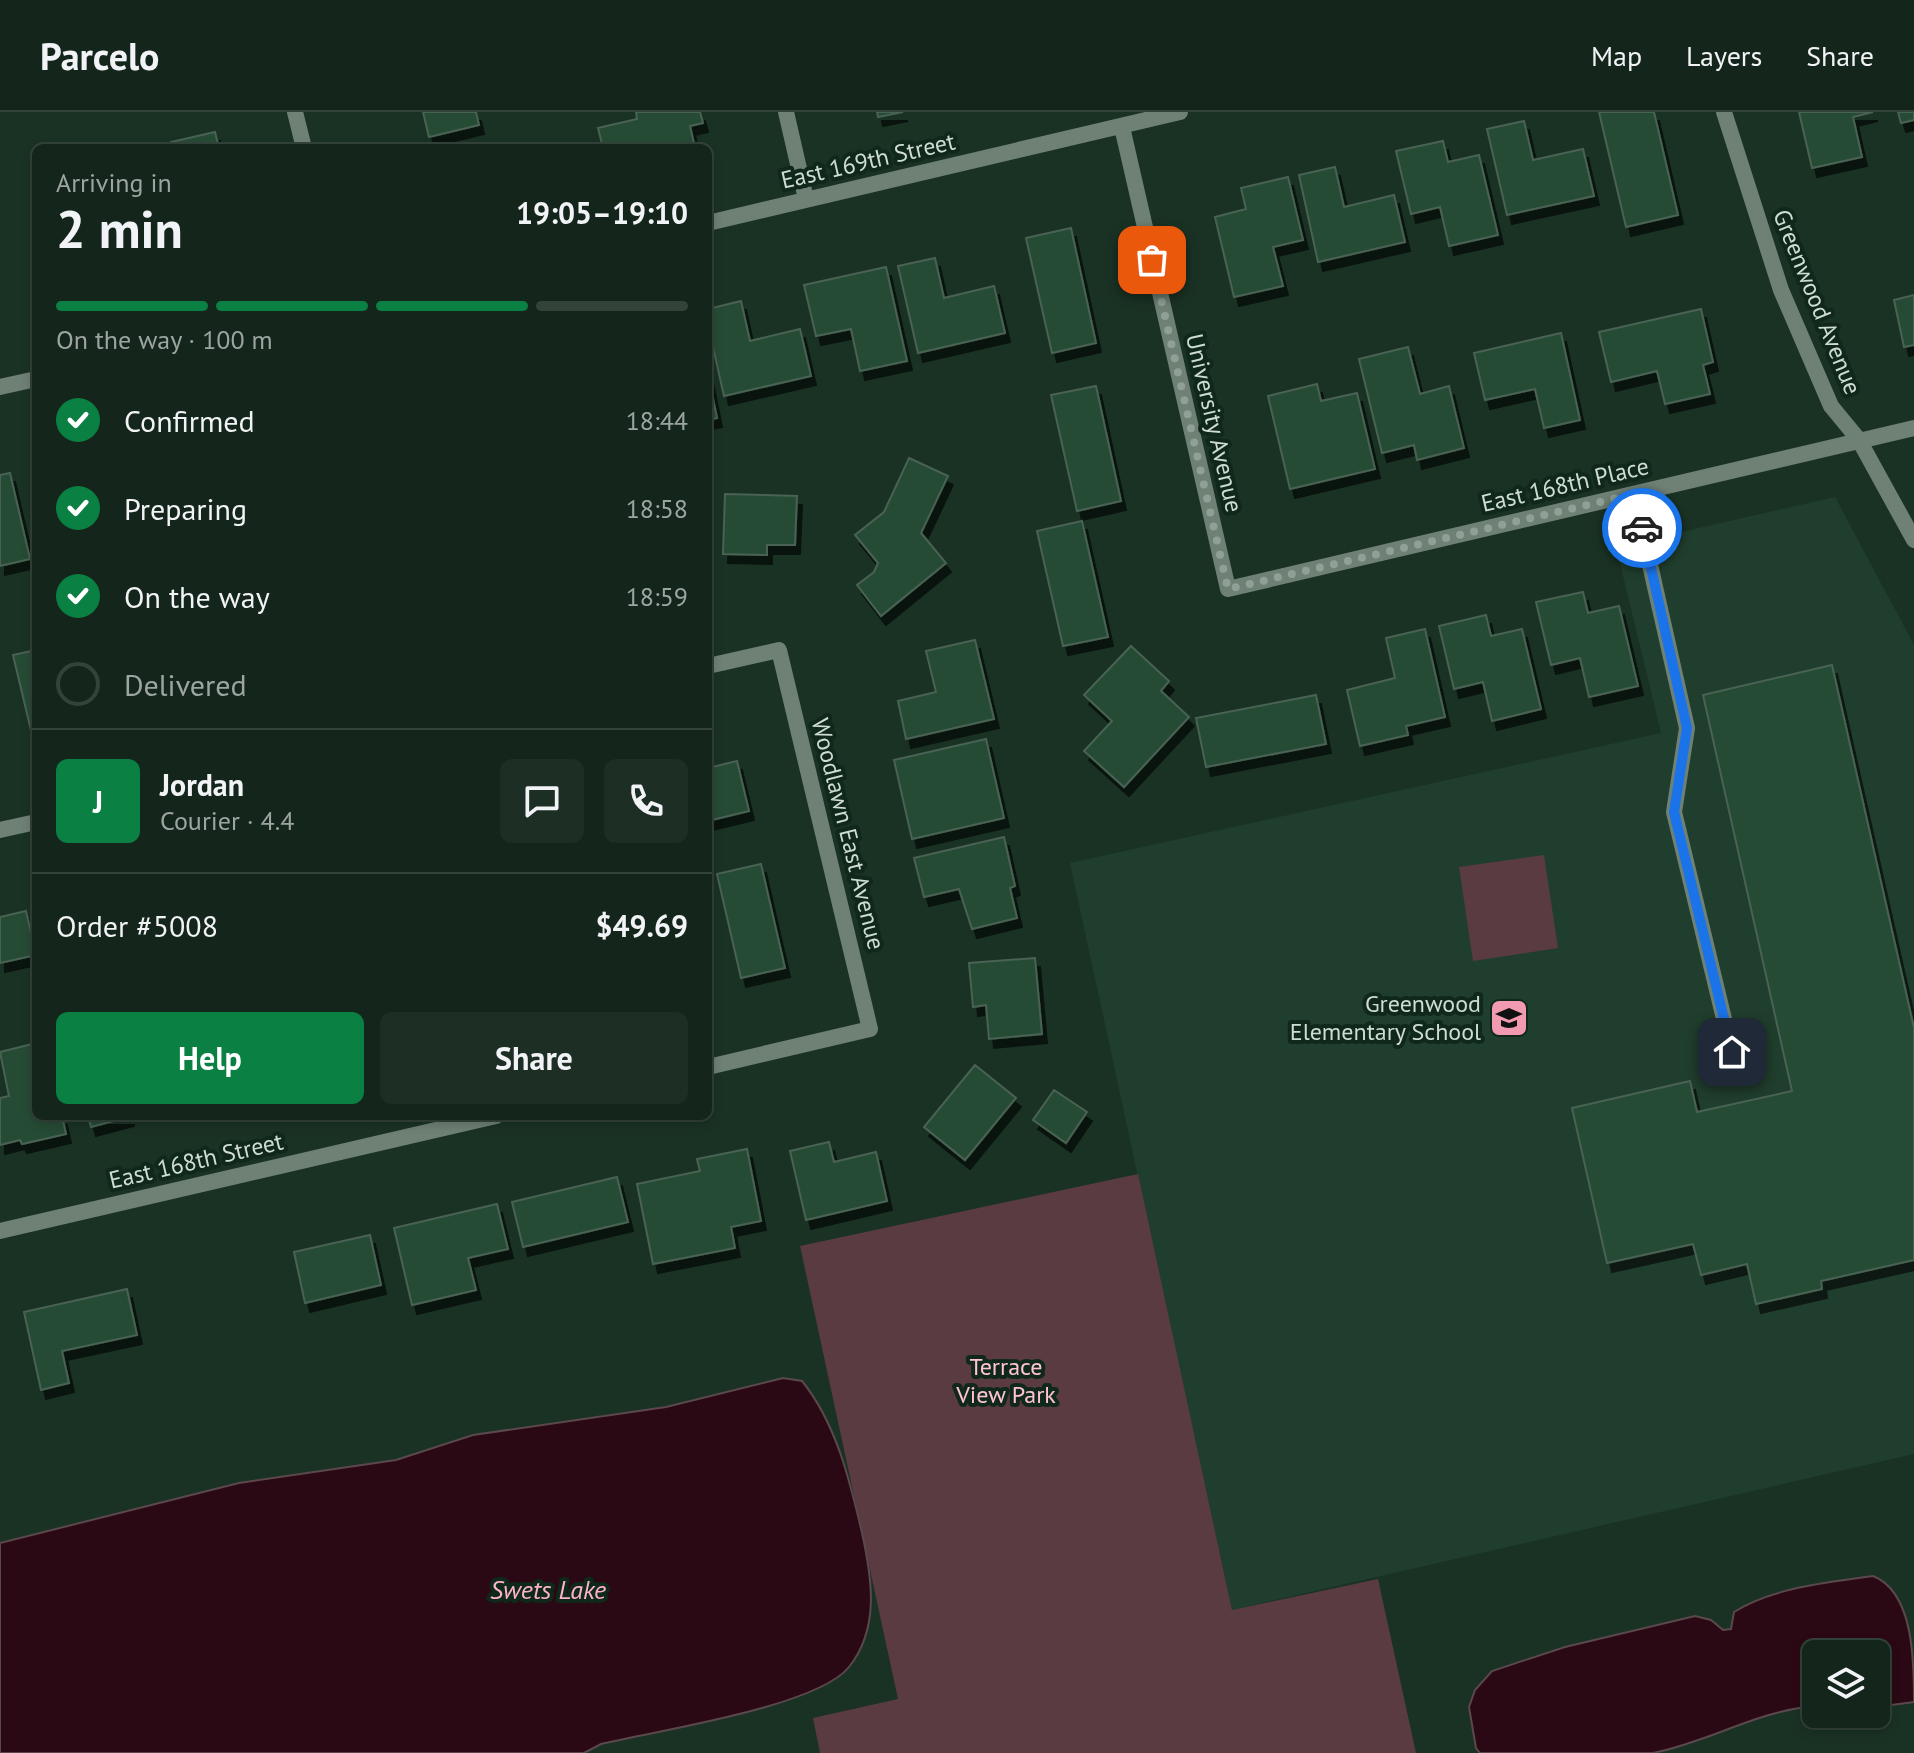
<!DOCTYPE html>
<meta charset="utf-8">
<style>
body{margin:0;font-family:"PT Sans",sans-serif;background:#1d2e24;color:#f1f3f6;height:100vh;display:flex;flex-direction:column;font-size:30px;white-space:nowrap}
*{box-sizing:border-box;margin:0}
p{font-size:26px;color:#9da5a3}
.icon{flex:none;width:44px;height:44px;fill:none;stroke:currentColor;stroke-width:2;stroke-linecap:round;stroke-linejoin:round}
.map{position:relative;flex:1;overflow:hidden}
.details{position:absolute;left:32px;top:32px;width:680px;height:976px;display:flex;flex-direction:column;background:#14261b;border-radius:12px;box-shadow:0 4px 12px #0003,0 0 0 2px #33433a}
.details>*{flex:none}
.controls{position:absolute;left:1802px;top:1528px;display:grid;gap:16px}
.controls a{display:grid;place-items:center;width:88px;height:88px;border-radius:12px;background:#14261b;box-shadow:0 4px 12px #0003,0 0 0 2px #33433a;font-size:40px}
.pin{position:absolute;display:grid;place-items:center;width:68px;height:68px;color:#fff;margin:-34px;border-radius:16px;box-shadow:0 4px 12px #0006}
.courier{position:absolute;display:grid;place-items:center;width:80px;height:80px;margin:-40px;border:6px solid #1a73e8;border-radius:50%;background:#fff;color:#222;box-shadow:0 2px 10px #0007}
.head em{font-style:normal;font-weight:700}
.head div{display:flex;flex-direction:column-reverse}
.head{display:flex;align-items:center;justify-content:space-between;height:136px;padding:0 24px}
h1{font-size:52px;font-weight:700;line-height:60px}
.bar{display:grid;grid-template-columns:repeat(4,1fr);gap:12px 8px;align-content:center;height:96px;padding:0 24px}
.bar i{height:10px;border-radius:6px;background:#33433a}
.bar .current{background:#0b8043}
.bar p{grid-column:span 4}
.line{display:flex;align-items:center;gap:20px;padding:0 24px;border-top:2px solid #33433a}
.line div{flex:1}
.round{display:grid;place-items:center;flex:none;width:84px;height:84px;border-radius:12px;background:#1d2e24}
ol{padding:0 24px;list-style:none}
li{display:flex;align-items:center;gap:24px;height:88px}
li p{margin-inline-start:auto}
li .icon{padding:8px;border-radius:50%;background:#0b8043;color:#fff;stroke-width:4}
li:last-child{color:#9da5a3}
li i{width:44px;height:44px;border:4px solid #33433a;border-radius:50%}
.button{display:flex;gap:16px;margin-top:auto;padding:16px 24px}
.button a{flex:1;height:92px;border-radius:12px;background:#0b8043;color:#fff;font-size:32px;font-weight:700;line-height:92px;text-align:center}
.button a+a{background:#1d2e24;color:#f1f3f6}
header{display:flex;align-items:center;gap:48px;box-sizing:border-box;height:112px;padding:0 40px;background:#14261b;border-bottom:2px solid #33433a}
header strong{font-size:38px}
nav{display:flex;gap:44px;margin-inline-start:auto;font-size:28px}
.map>svg:first-child{display:block}
.built{fill:#203e2d}
.green{fill:#5a3b42}
.water{fill:#2a0914;stroke:#5b484d;stroke-width:2}
.building{fill:#264b36;stroke:#486252;stroke-width:2;filter:url(#shadow)}
.lines{fill:none;stroke-linecap:round;stroke-linejoin:round}
.lane{stroke:#6f8075;stroke-width:16}
.street{stroke:#6f8075;stroke-width:16}
.done{stroke:#8fa096;stroke-width:8;stroke-dasharray:0 14.4}
.route{stroke:#1a73e8;stroke-width:10}
.labels{text-anchor:middle;stroke-width:8;stroke-linejoin:round;paint-order:stroke}
.street-label{font-size:24px;fill:#cedcd3;stroke:#10281b}
.poi-label{font-size:24px;fill:#cedcd3;stroke:#10281b;text-anchor:end}
.park-label{font-size:24px;fill:#ffc4d2;stroke:#10281b}
.water-label{font-size:26px;font-style:italic;fill:#fdb4c6;stroke:#10281b}
</style>
<header>
<strong>Parcelo</strong>
<nav><a>Map</a><a>Layers</a><a>Share</a></nav>
</header>
<div class="map">
<svg width="1914" height="1641" viewBox="0 0 1914 1641">
<defs>
<filter id="shadow"><feDropShadow dx="5" dy="9" stdDeviation="0" flood-color="#0009"/></filter>
</defs>
<rect width="100%" height="100%" fill="#1a3224"/>
<path class="built" d="M1835,385L1914,533V1342L1232,1498L1070,751L1661,621L1616,435Z"/>
<path class="green" d="M1544,743L1558,836L1473,849L1459,755Z
M1138,1062L1232,1498L1378,1467L1416,1641H820L813,1606L898,1587L800,1134Z"/>
<path class="water" d="M783,1266L802,1269C836,1311 850,1369 862,1421C872,1466 880,1516 849,1555C817,1595 655,1619 601,1632L584,1641H0V1431L239,1371L396,1348L473,1323L666,1295Z
M1873,1464C1914,1480 1914,1550 1914,1590L1876,1595V1542H1816V1594C1759,1598 1709,1630 1653,1641H1480L1476,1636L1469,1595L1475,1578L1492,1559L1565,1535L1695,1504L1711,1508L1723,1518L1731,1517L1734,1500C1772,1476 1828,1470 1873,1464Z"/>
<path class="building" d="M423,0H476L479,13L429,25Z
M636,0H700L703,11L690,14L695,36H603L598,16L637,7Z
M877,0H903L878,5Z
M1599,0H1654L1678,103L1626,115Z
M1799,0H1873L1853,5L1862,45L1812,56Z
M1898,0H1914V8L1901,11Z
M1524,9L1533,48L1583,37L1594,84L1507,103L1487,17Z
M215,20L219,36H172L171,30Z
M1443,29L1448,50L1479,43L1498,123L1449,134L1440,95L1411,102L1396,39Z
M1335,55L1344,95L1394,83L1405,130L1318,150L1299,63Z
M1288,65L1303,128L1273,135L1283,174L1234,185L1215,105L1246,97L1241,76Z
M1071,116L1096,231L1052,241L1026,126Z
M935,146L944,186L994,174L1005,221L918,241L898,154Z
M886,155L907,249L860,259L851,217L816,224L804,173Z
M1914,183V233L1904,235L1894,188Z
M741,189L750,229L800,217L811,264L724,284L708,213V197Z
M1701,197L1713,250L1703,253L1710,282L1665,292L1657,259L1611,270L1599,220Z
M1561,221L1580,308L1544,316L1535,277L1485,288L1474,241Z
M1408,235L1420,282L1449,274L1464,336L1417,348L1414,333L1382,341L1359,247Z
M708,262L717,306L708,308Z
M1317,272L1321,289L1357,281L1375,357L1290,377L1268,284Z
M1096,274L1121,389L1077,399L1051,283Z
M909,346L948,364L921,421L946,451L881,504L857,473L874,460L878,451L855,423L884,400Z
M10,361L30,447L0,454V363Z
M725,382L797,384L795,433H767V443L723,442Z
M1082,409L1108,525L1063,534L1037,419Z
M1583,480L1588,501L1619,494L1638,574L1589,585L1580,546L1551,553L1536,490Z
M1486,503L1491,524L1522,517L1541,597L1492,609L1483,570L1454,577L1439,514Z
M1425,517L1445,605L1406,614L1408,623L1360,634L1347,578L1395,566L1386,526Z
M975,528L994,607L906,627L898,589L936,580L926,539Z
M1131,534L1169,569L1161,579L1189,605L1124,675L1084,639L1112,609L1084,583Z
M36,538V631H34L13,543Z
M1832,553L1914,916V1148L1821,1169L1822,1177L1756,1192L1747,1152L1701,1163L1693,1132L1607,1151L1572,996L1690,969L1697,1000L1792,979L1703,583Z
M1316,583L1326,632L1206,655L1196,606Z
M986,627L1004,706L912,727L894,648Z
M737,649L749,699L708,709V656Z
M1004,725L1015,774L1010,776L1017,806L972,817L959,777L924,785L914,746Z
M761,752L785,856L741,866L717,762Z
M26,799L36,843L0,851V805Z
M1035,846L1042,922L989,927L986,893L973,895L969,851Z
M36,931V1004H62L66,1022L22,1032L20,1028L0,1033V986L9,984L0,940Z
M975,953L1016,986L965,1048L924,1015Z
M1054,978L1087,1000L1066,1031L1033,1008Z
M88,1004H129V1005L91,1015Z
M829,1030L834,1050L876,1040L887,1089L806,1108L790,1039Z
M747,1037L761,1109L731,1115L735,1136L653,1152L637,1072L700,1059L697,1047Z
M617,1065L628,1110L523,1135L512,1090Z
M497,1092L508,1137L468,1146L476,1178L412,1193L394,1116Z
M370,1123L381,1173L305,1191L294,1140Z
M127,1177L137,1223L62,1239L69,1271L41,1278L24,1200Z"/>
<g class="lines">
<path class="lane" d="M1634,382L1687,616L1674,700L1732,940"/>
<path class="street" d="M295,0L304,36
M786,0L806,87
M1724,0L1781,178L1831,294L1859,328L1914,428
M1122,15L1228,477L1914,316
M708,111L1180,0
M0,275L36,267
M708,554L779,538L870,917L708,955
M0,718L36,710
M0,1119L496,1004"/>
</g>
<g class="lines">
<path class="done" d="M1152,148L1228,477L1634,382L1642,416"/>
<path class="route" d="M1642,416L1687,616L1674,700L1732,940"/>
</g>
<defs>
<g id="school-square" transform="scale(2)"><rect x="-9" y="-9" width="18" height="18" rx="4" fill="#f29ab0" stroke="#10281b"/><path d="M0-5L7-2L0 1L-7-2ZM-4 1L0 2.5L4 1V4Q0 6-4 4Z" fill="#111"/></g>
</defs>
<g fill-rule="evenodd">
<use href="#school-square" x="1509" y="906"/>
</g>
<g class="labels">
<g class="street-label">
<text transform="translate(868 49) rotate(-13)" y="8">East 169th Street</text>
<text transform="translate(1817 190) rotate(68)" y="8">Greenwood Avenue</text>
<text transform="translate(1214 311) rotate(77)" y="8">University Avenue</text>
<text transform="translate(1565 373) rotate(-13)" y="8">East 168th Place</text>
<text transform="translate(848 722) rotate(76)" y="8">Woodlawn East Avenue</text>
<text transform="translate(196 1049) rotate(-13)" y="8">East 168th Street</text>
</g>
<g class="poi-label">
<text x="1481" y="900">Greenwood<tspan x="1481" dy="28">Elementary School</tspan></text>
</g>
<g class="park-label">
<text x="1006" y="1263">Terrace<tspan x="1006" dy="28">View Park</tspan></text>
</g>
<g class="water-label">
<text x="548" y="1487">Swets Lake</text>
</g>
</g>
</svg>
<div class="controls">
<a><svg class="icon" aria-label="layers" viewBox="0 0 24 24"><path d="M12 4l9 5-9 5-9-5zM3 14l9 5 9-5"/></svg></a>
</div>
<div class="pin" style="left:1152px;top:148px;background:#ea580c"><svg class="icon" aria-label="bag" viewBox="0 0 24 24"><path d="M5 8h14l-1 12H6zM9 8a3 3 0 0 1 6 0"/></svg></div>
<div class="pin" style="left:1732px;top:940px;background:#1f2937"><svg class="icon" aria-label="home" viewBox="0 0 24 24"><path d="M3 11l9-7 9 7M6 9v11h12V9"/></svg></div>
<div class="courier" style="left:1642px;top:416px"><svg class="icon" aria-label="car" viewBox="0 0 24 24"><path d="M5 17H2v-5l4-1 3-4h7l3 4 3 1v5h-3M9 17h6M6 11h13"/><circle cx="7" cy="17" r="2"/><circle cx="17" cy="17" r="2"/></svg></div>
<section class="details">
<div class="head"><div><h1>2 min</h1><p>Arriving in</p></div><em>19:05–19:10</em></div>
<div class="bar"><i class="current"></i><i class="current"></i><i class="current"></i><i></i><p>On the way · 100 m</p></div>
<ol>
<li><svg class="icon" aria-label="check" viewBox="0 0 24 24"><path d="M5 12l5 5 9-10"/></svg>Confirmed<p>18:44</p></li>
<li><svg class="icon" aria-label="check" viewBox="0 0 24 24"><path d="M5 12l5 5 9-10"/></svg>Preparing<p>18:58</p></li>
<li><svg class="icon" aria-label="check" viewBox="0 0 24 24"><path d="M5 12l5 5 9-10"/></svg>On the way<p>18:59</p></li>
<li><i></i>Delivered</li>
</ol>
<div class="line" style="height:144px"><b class="round" style="background:#0b8043;color:#fff">J</b><div><b>Jordan</b><p>Courier · 4.4</p></div><a class="round"><svg class="icon" aria-label="chat" viewBox="0 0 24 24"><path d="M4 5h16v11H9l-5 4z"/></svg></a><a class="round"><svg class="icon" aria-label="phone" viewBox="0 0 24 24"><path d="M5 4h4l2 5-3 2q2 4 5 5l2-3 5 2v4C11 20 4 13 5 4z"/></svg></a></div>
<div class="line" style="height:104px"><div>Order #5008</div><b>$49.69</b></div>
<div class="button"><a>Help</a><a>Share</a></div>
</section>
</div>
